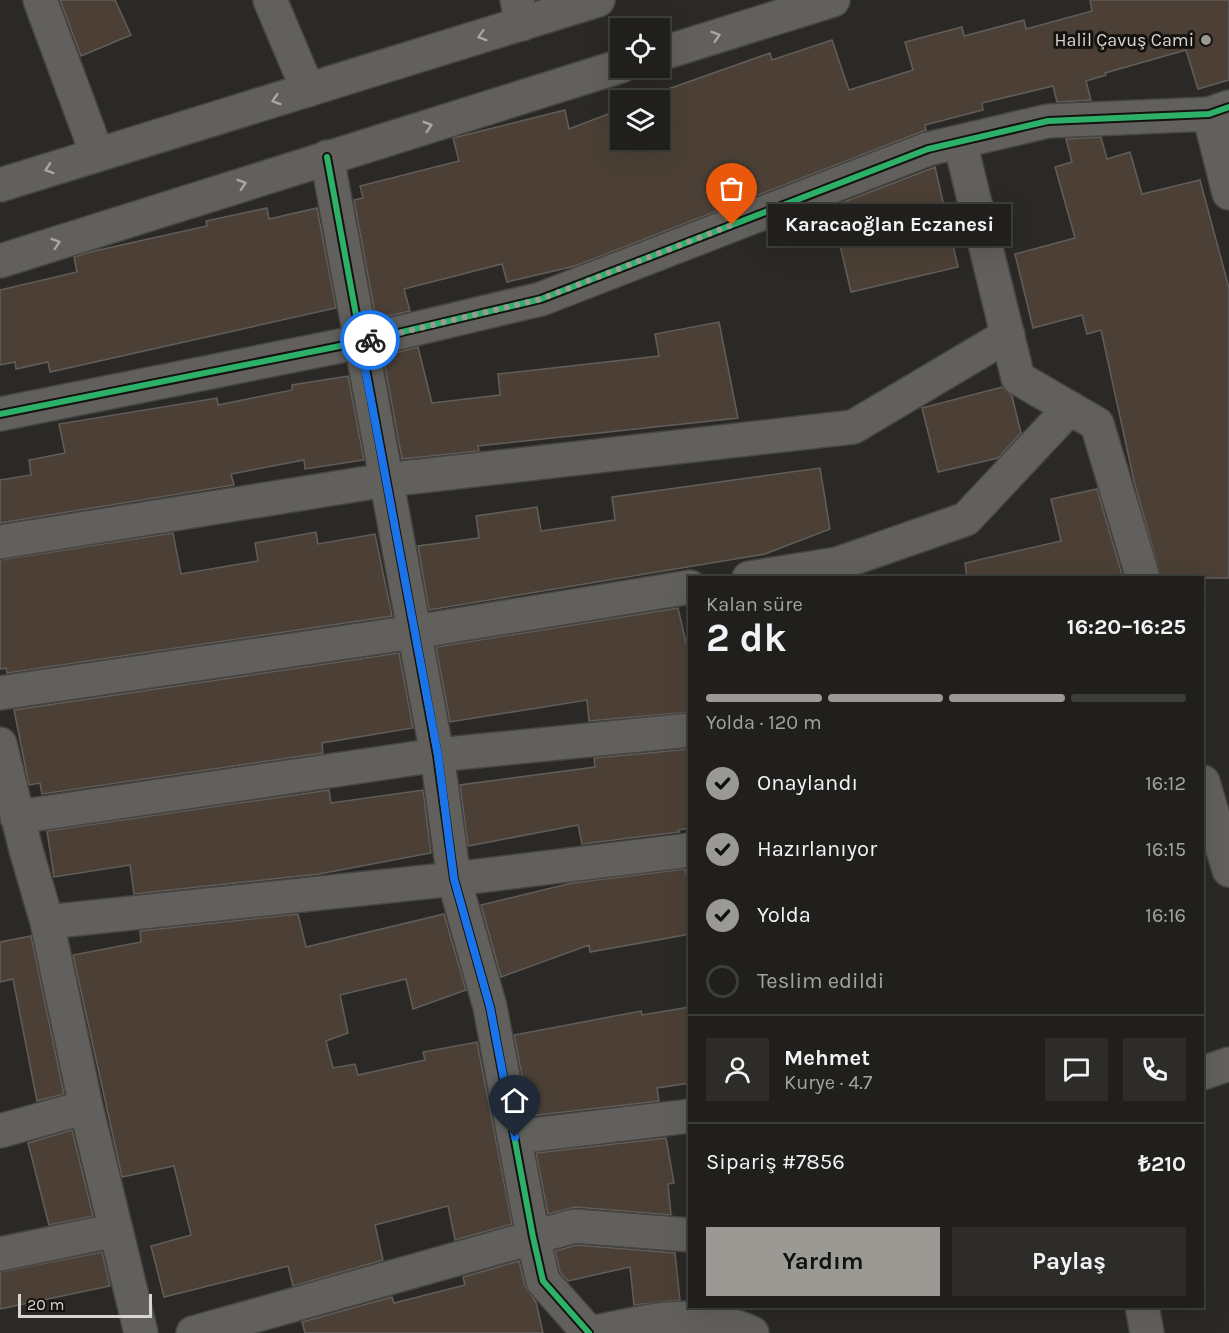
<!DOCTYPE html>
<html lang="tr">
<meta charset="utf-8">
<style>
body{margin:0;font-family:Karla,sans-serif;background:#2d2c29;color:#f1f3f6;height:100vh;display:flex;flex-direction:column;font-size:22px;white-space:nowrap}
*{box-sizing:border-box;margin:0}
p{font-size:20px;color:#a2a2a3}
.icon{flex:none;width:33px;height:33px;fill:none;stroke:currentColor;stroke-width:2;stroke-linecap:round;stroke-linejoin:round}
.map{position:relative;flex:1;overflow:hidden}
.details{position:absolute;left:688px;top:576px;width:516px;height:732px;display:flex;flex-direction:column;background:#201f1c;border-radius:0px;box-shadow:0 6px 24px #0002,0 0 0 2px #3d3d3b}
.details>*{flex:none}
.fabs{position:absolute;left:610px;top:18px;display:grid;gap:12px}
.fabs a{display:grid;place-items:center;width:60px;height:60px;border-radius:0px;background:#201f1c;box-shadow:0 6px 24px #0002,0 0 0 2px #3d3d3b;font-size:30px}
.scale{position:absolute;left:18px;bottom:15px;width:134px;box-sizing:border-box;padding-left:6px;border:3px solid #d8d6d0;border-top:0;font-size:16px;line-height:21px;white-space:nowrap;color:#d8d6d0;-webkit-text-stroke:4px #15130f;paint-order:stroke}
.pin{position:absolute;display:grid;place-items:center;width:51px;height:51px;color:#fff;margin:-62px -26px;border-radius:50% 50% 50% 0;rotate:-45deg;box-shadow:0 0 6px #0007}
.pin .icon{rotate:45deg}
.courier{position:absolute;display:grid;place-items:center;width:60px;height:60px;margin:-30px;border:4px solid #1a73e8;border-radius:50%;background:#fff;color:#222;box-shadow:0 2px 8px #0007}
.bubble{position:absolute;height:42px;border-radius:0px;background:#201f1c;box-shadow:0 6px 24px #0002,0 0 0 2px #3d3d3b;font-size:20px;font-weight:700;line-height:42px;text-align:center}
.overview em{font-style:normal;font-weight:700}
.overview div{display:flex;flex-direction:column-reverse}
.overview{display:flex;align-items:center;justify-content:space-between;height:102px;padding:0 18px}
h1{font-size:39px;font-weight:700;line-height:45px}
.bar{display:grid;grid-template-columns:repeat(4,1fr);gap:9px 6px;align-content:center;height:72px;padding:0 18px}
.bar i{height:8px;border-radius:4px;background:#3d3d3b}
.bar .active{background:#9b9994}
.bar p{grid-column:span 4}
.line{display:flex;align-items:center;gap:15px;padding:0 18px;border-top:2px solid #3d3d3b}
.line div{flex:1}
.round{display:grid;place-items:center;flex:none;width:63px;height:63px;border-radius:0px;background:#2d2c29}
ol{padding:0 18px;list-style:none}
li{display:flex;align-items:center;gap:18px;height:66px}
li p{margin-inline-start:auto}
li .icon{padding:6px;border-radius:50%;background:#9b9994;color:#111;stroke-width:4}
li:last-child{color:#a2a2a3}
li i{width:33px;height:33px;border:3px solid #3d3d3b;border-radius:50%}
.cta{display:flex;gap:12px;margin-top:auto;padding:12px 18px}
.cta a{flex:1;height:69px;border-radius:0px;background:#9b9994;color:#111;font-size:24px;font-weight:700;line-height:69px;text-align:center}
.cta a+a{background:#2d2c29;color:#f1f3f6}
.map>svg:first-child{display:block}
.building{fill:#4c4036;stroke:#605e5b;stroke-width:1.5}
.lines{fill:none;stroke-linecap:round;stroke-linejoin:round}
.minor-casing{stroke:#464541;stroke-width:36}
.secondary-casing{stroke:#464541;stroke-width:36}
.minor{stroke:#62605d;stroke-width:33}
.secondary{stroke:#62605d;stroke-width:33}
.cycleway-casing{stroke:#15130f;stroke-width:10}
.cycleway{stroke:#2db169;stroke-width:6}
.oneway{stroke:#a9a7a2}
.done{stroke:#9b9994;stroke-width:6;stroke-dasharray:0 10.8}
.route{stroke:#1a73e8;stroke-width:8}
.poi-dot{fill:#9b9994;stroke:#15130f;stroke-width:2}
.labels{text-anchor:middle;stroke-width:6;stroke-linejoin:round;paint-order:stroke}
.poi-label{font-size:18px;fill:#d8d6d0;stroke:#15130f;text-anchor:end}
</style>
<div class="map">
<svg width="1229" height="1333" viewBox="0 0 1229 1333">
<rect width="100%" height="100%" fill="#2b2925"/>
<path class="building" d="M60,0H115L131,35L81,56Z
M1090,0H1229V80L1198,89L1186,50L1105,73L1106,75L1086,81L1091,100L1057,102L1053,86L982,103L983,110L925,125L926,130L575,266L507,282L502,264L404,289L410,311L376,319L354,200L363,198L360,186L459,161L453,138L565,110L569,129L621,109V140H660V100H637L770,53L772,60L832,40L849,90L913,70L905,42L962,27L964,36L1024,20L1026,29L1092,11Z
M1101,137L1107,159L1130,152L1142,194L1200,180L1229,288V578H1161L1134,481L1101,330L1087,334L1082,315L1033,328L1015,254L1075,238L1055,167L1072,162L1066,139Z
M935,167L958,267L851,292L831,207Z
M267,208L269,219L317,208L336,308L50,372L48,362L16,369L15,362L0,365V290L77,272L74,257L90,252L207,226L206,221Z
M719,322L738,418L478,446L479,451L402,459L383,356L418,347L432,403L500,395L498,374L659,356L655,334Z
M348,376L364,460L305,469L304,460L231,474L234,485L0,523V480L31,475L29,460L65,453L59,424L217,398L218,405L292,390V385Z
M1002,387L1012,396L1021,433L998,458L938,472L922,408Z
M820,468L830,529L765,554L429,610L418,546L479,538L476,516L537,507L541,531L615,520L612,497Z
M1097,489L1123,578H967L965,563L1061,541L1051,499Z
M316,532L318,544L375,534L392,616L7,673L6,668L0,669V560L173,533L181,574L258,561L255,543Z
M678,608L690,660V712L589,721L587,700L450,722L436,647Z
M399,653L413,728L322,743L323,753L42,794L40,783L29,785L14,710Z
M690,749V828L678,830L679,832L582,844L578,825L468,846L460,785L595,767L594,758Z
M329,790L331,803L423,790L431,853L319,874L134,894L130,865L54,877L47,831Z
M685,869L690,895V934L590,952L589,945L501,977L481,905L572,883Z
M298,914L306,947L444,914L466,990L413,1009L406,979L340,995L348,1033L326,1041L333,1068L355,1064L358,1075L425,1060L423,1052L477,1042L512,1224L455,1240L448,1206L375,1225L383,1260L293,1286L288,1266L164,1297L151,1246L191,1235L174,1166L122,1177L73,955L141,942L140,931Z
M31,936L64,1094L37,1101L13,979L0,982V942Z
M690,1007V1083L657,1088L659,1101L530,1116L514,1035L641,1011L642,1015Z
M72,1130L93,1216L49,1225L28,1143Z
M666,1138L674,1183L668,1184L671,1215L575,1207L548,1214L536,1153Z
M576,1245L675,1253L680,1300L634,1305L630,1267L568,1281L560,1272L555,1251Z
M102,1252L110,1286L0,1309V1272Z
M519,1261L525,1286L536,1302L543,1333H305L302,1322L392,1297L394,1303L465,1285L463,1277Z"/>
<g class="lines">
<g class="minor-casing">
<path id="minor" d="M40,0L97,154
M270,0L308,90
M517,0L522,24
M1209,114L1229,193
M960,142L1018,378L1097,424L1143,578
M327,157L437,755L454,879L490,1007L533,1237L543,1281L589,1333
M0,414L360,342L541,299L928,149L1048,121L1209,114L1229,107
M0,542L386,480L853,427L1008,335
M749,578L837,564L966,519L1070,408
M0,693L414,632L690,587
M0,744L26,850L47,922L86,1107L141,1333
M1203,782L1229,870
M17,817L437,755L690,730
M47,922L454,879L690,850
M1203,1073L1229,1064
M0,1131L86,1107
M515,1137L690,1116
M0,1254L116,1230
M1142,1306L1147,1333
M193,1333L574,1226L690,1235
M591,1333C650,1321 694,1307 752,1333"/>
</g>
<g class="secondary-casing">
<path id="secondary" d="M660,54L833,0
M0,185L598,0
M0,261L621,66"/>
</g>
<use href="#minor" class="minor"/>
<use href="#secondary" class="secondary"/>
<g class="cycleway-casing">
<path id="cycleway" d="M327,157L437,755L454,879L490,1007L533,1237L543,1281L589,1333
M0,414L360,342L541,299L928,149L1048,121L1209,114L1229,107"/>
</g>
<use href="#cycleway" class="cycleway"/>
</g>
<defs><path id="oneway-chevron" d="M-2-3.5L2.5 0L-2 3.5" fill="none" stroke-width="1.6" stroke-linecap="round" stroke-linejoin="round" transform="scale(1.5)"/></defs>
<g class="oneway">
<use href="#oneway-chevron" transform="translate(482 36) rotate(163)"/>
<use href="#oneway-chevron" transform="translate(716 36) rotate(-17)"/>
<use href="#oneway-chevron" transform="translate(276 100) rotate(163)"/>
<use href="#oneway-chevron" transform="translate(428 126) rotate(-17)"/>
<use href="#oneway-chevron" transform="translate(49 169) rotate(162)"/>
<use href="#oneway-chevron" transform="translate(242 184) rotate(-18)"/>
<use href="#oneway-chevron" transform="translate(56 243) rotate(-18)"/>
</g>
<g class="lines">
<path class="done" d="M370,340L541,299L732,225"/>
<path class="route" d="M370,340L360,342L438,755L454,879L490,1007L515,1137"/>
</g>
<circle class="poi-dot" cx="1206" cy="40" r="6"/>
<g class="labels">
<g class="poi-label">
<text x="1194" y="46">Halil Çavuş Cami</text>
</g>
</g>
</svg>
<div class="fabs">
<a><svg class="icon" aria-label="locate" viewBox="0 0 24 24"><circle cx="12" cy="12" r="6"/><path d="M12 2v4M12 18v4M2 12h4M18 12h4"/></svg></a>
<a><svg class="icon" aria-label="layers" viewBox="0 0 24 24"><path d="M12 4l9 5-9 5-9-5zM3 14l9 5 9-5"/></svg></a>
</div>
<div class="scale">20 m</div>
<div class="pin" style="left:732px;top:225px;background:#ea580c"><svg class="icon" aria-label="bag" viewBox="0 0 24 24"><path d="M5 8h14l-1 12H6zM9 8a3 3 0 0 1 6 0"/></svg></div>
<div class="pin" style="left:515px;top:1137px;background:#1f2937"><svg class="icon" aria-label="home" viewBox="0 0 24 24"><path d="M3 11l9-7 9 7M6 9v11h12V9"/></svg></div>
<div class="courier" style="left:370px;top:340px"><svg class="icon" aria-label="bike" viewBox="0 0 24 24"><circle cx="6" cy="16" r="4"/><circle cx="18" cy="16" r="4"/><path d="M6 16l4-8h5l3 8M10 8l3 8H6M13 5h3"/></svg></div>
<div class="bubble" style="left:768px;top:204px;width:243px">Karacaoğlan Eczanesi</div>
<section class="details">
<div class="overview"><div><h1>2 dk</h1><p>Kalan süre</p></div><em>16:20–16:25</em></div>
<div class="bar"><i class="active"></i><i class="active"></i><i class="active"></i><i></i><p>Yolda · 120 m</p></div>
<ol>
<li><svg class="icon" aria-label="check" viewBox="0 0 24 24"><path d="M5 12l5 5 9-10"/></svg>Onaylandı<p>16:12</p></li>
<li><svg class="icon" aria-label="check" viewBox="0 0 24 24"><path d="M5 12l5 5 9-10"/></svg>Hazırlanıyor<p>16:15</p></li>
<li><svg class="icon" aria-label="check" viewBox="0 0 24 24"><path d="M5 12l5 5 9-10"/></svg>Yolda<p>16:16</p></li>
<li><i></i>Teslim edildi</li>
</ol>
<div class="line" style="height:108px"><a class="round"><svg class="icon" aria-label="person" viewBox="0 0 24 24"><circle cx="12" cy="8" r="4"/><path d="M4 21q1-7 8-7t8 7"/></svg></a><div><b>Mehmet</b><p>Kurye · 4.7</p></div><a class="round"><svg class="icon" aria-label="chat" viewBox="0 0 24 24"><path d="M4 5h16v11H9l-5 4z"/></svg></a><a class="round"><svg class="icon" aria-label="phone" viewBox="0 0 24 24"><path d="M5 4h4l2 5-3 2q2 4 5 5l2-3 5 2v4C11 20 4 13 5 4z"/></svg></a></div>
<div class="line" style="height:78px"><div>Sipariş #7856</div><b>₺210</b></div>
<div class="cta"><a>Yardım</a><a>Paylaş</a></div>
</section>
</div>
